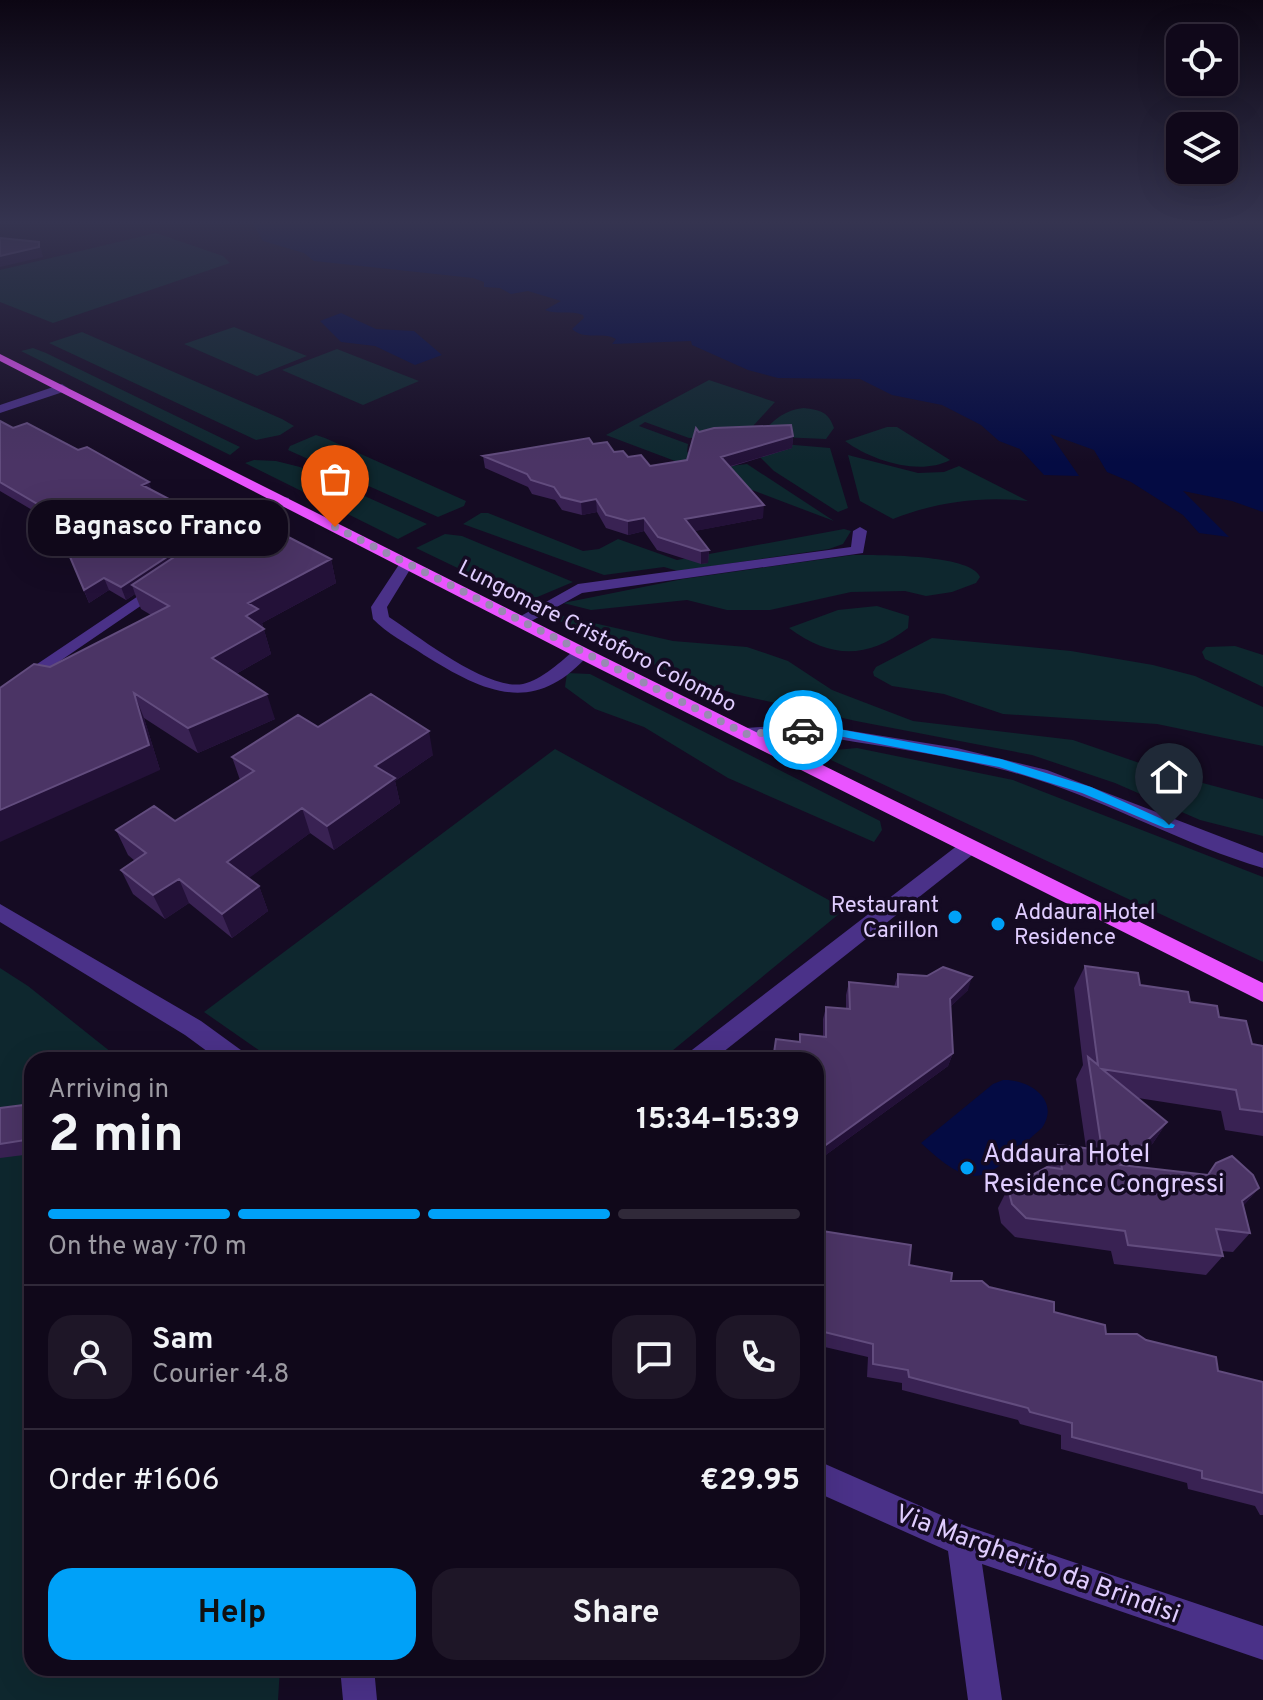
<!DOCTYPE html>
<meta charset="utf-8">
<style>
body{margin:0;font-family:Overpass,sans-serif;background:#1e1627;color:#f1f3f6;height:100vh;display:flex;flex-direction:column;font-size:30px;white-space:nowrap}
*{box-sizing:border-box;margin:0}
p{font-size:26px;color:#9c9aa2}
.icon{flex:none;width:44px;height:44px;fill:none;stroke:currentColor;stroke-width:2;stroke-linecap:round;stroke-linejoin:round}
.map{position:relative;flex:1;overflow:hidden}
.side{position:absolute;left:24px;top:1052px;width:800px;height:624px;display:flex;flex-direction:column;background:#10081a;border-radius:24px;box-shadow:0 8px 32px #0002,0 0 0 2px #302939}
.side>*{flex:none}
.fabs{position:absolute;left:1166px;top:24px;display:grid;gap:16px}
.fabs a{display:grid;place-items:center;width:72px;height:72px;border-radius:16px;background:#10081a;box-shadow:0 8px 32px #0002,0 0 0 2px #302939;font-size:40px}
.pin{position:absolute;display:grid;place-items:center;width:68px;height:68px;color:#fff;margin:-82px -34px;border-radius:50% 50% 50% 0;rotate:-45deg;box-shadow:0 0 8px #0007}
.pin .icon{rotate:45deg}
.courier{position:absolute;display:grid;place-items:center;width:80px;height:80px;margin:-40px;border:6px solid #00a1f8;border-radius:50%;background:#fff;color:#222;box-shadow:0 2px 10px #0007}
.bubble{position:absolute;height:56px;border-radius:24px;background:#10081a;box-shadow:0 8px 32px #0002,0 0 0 2px #302939;font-size:26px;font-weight:700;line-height:56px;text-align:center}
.headline em{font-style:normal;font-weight:700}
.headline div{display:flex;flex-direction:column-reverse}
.headline{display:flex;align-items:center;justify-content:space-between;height:136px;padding:0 24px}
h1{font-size:52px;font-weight:700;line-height:60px}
.bar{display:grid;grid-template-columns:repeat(4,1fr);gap:12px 8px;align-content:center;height:96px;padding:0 24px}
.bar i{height:10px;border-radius:6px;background:#302939}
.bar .selected{background:#00a1f8}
.bar p{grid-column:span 4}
.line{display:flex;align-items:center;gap:20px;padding:0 24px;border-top:2px solid #302939}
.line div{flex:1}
.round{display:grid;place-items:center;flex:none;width:84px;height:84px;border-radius:24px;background:#1e1627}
.button{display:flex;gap:16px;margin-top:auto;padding:16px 24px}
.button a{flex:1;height:92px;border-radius:24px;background:#00a1f8;color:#111;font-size:32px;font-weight:700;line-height:92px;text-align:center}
.button a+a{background:#1e1627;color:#f1f3f6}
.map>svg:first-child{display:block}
.green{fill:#0e272e}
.water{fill:#040b43}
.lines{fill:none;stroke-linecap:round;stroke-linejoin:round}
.minor{fill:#4a3188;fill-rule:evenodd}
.major{fill:#ea54ff;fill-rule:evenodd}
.wall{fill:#392253}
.shaded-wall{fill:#231138}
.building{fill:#4b3465;stroke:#624c7e;stroke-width:2}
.route{fill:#00a1f8}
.done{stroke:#9989b2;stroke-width:8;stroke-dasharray:0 14.4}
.poi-dot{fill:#00a1f8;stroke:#150b23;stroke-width:3}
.labels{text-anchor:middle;stroke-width:7;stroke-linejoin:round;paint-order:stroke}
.street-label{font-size:22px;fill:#e0cdff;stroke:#150b23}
.poi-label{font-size:22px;fill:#e0cdff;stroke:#150b23;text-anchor:end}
.near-poi-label{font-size:26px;fill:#e0cdff;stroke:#150b23;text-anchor:start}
.near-street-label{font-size:26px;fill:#e0cdff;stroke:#150b23}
</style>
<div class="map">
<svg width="1263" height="1700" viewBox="0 0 1263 1700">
<rect width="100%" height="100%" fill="#150b23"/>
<path class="green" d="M156,233L223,256L230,263L53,323L0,302V270Z
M234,327L307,356L257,376L184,344Z
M82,332L282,419L294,426L280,435L256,440L49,343Z
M33,348L46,353L240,447L230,455L21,351Z
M337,349L419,381L363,405L282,370Z
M709,380L775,402L743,437L689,438L645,422L639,426L688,444L687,452L723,467L747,464L834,521L606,435Z
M804,408C820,410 829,412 834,428L826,439L759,436C773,421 783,410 804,408Z
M887,427H897L950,460C920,476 872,461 845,441Z
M316,435L325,438L466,501L464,506L438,517L288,450L290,446Z
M760,442L830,448L848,508L838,512L774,471L761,458Z
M848,455L918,473L944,472L959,466L1028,501C981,496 936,502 893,519L860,501Z
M254,460L276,461L300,467L427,524L398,539L245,463Z
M481,513H488L583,551L599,549L618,539L677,560L844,529L851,531L843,544L829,549L678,571L664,567L604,575L463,524Z
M445,534L462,536L573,582L535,598L522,599L416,548Z
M853,555C877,555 971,554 980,577L976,583L952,592L926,596L905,591L851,592L770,610H727L687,600L591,610L563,603L683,579Z
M877,606L909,616L908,628C867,659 831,659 789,628L838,610Z
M554,614L673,641L747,647L788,661L832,690L913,721L1073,740L1180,777L1263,799V836L1200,820L1115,783L1032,755L856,721L735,694L666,670L551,617Z
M932,638L1071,651L1153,665L1195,676L1263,707V746L1157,724L1003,714L944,694L892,686L874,676L873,672L876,667Z
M1235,646L1263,655V687L1205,659L1202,652L1206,647Z
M567,673L590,674L880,821L882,830L874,842L728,778L644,727L595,709L565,687Z
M857,748L1013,780L1263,877V962L831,760L835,750Z
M555,749L845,909L661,1060H273L204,1012Z
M0,968L28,986L121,1060H32V1668H280L278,1700H0Z"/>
<path class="water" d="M253,224H1263V512L1232,501L1183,491L1229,537L1199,533L1183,515L1131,482L1107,472L1094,450L1050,434L1079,476L1044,475L1020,449L999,441L981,425L942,405L892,395L860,379L778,378L748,370L692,345L691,341L612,344L616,339C602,331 585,341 572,329L584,318L583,315C570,310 557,315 545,310L561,301L528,291L511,294L500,288L484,287V282L473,278L314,261L304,253L263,241Z
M341,313L376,329L414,331L442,355L415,365L375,346L341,342L320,321Z
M1003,1080C1029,1079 1061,1100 1042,1128C987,1175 982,1200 921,1143L993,1084Z"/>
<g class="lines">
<path class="minor" d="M62,384L68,388L66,391L0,413V405Z
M284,497L289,498V504L193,569H183V563Z
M860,527L867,531L863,553L582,593L526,624H514L512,621L578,584L851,547L853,531Z
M407,559L414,563L387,607L389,617C418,636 487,691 523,684C542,680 561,661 576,649L582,648L590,653C535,717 485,693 424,655C408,644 386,633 373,619L371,607L402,560Z
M159,582L167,587L164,590L0,702V689Z
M808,724L957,748L1047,770L1263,853V868C1185,845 1113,804 1035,779C972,759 904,750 838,739C818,735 745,743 737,734L746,728Z
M969,840L976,842L979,847L976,852L713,1060H684L688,1053L962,842Z
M0,904L201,1021L245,1053L249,1060H219L185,1035L0,922Z
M816,1460L966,1526L1263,1626V1660L982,1564L1002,1700H968L948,1551L816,1492Z
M340,1668H374L377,1700H343Z"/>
<path class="major" d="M0,354L588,649L1263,983V1002L576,657L0,361Z"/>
</g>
<path class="wall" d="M0,421L13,428L152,490L194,523L164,537L184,550L213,554L331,559L336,583L262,623L271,654L236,674L275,719L198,753L144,718L160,770L50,667L151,615L141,609L135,594L126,600L109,590L89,603L56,524L0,491Z
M699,432L793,436L792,448L730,467L763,518L694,531L709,550L708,563L701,564L657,550L644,531L628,535L606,528L597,512L582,515L562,510L555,500L532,494L528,487L485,468L483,456L593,444L650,466L687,460Z
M318,727L433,755L395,781L400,803L334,850L310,833L248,878L259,886L268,911L232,938L189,903L165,919L133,894L121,870L135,861L128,855L116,830L175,821L240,780L232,757Z
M1085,966L1190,1002L1219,1017L1252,1044L1263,1046V1136L1225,1130L1221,1111L1138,1098L1167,1122L1153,1143L1128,1166L1207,1175L1216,1163L1259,1188L1243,1206L1250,1233L1233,1252L1221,1251L1223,1256L1206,1275L1114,1264L1111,1251L1015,1237L1001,1223L998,1208L1008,1188L1047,1167L1058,1145L1086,1148L1076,1079L1083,1065L1074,988Z
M898,974L968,990L950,1007L953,1053L948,1066L816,1162V1060H773L776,1039L799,1042L800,1034L823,1036V1019L826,1007L846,1009V995L849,982L894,987Z
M32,1104V1154L0,1158V1108Z
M816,1230L951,1281L989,1287L1106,1334L1146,1340L1218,1371L1263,1382V1515H1260L1255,1506L1188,1489L1187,1483L1061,1449V1435L1020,1424L1018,1420L902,1390V1383L867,1377L868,1357L816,1345Z"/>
<path class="shaded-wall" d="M39,242L43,257L0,267V256Z
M793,436L792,448L720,469L721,457Z
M149,482L153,494L142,485Z
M596,499L597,512L582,515L581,502Z
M764,505L763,518L685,533V519Z
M190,510L194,523L154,541L150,529Z
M644,518V531L628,535V521Z
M182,547L187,559L132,585L135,594L126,600L121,587Z
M709,550L708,563L701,564V551Z
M331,559L336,583L262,623L271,654L220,683L212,658L246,616L248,603Z
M104,578L109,590L89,603L84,590Z
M134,693L144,718L160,770L0,842V810Z
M267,694L275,719L198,753L188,728Z
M429,731L433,755L395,781L400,803L334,850L327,826L375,766Z
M302,808L310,833L237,887L227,862Z
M179,879L189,903L165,919L153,895Z
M259,886L268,911L232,938L222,914Z
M972,977L968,990L946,1011L950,999Z
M953,1053L948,1066L816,1162V1152Z
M1167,1122L1153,1143L1107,1185L1121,1165Z
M1259,1188L1241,1208L1242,1201Z"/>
<path class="building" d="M0,238L39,242V247L0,256Z
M0,421L13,428L27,423L78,450L87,447L149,482L142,485L190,510L150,529L182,547L121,587L104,578L84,590L51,512L0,482Z
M791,425L793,436L721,457L764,505L685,519L709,550L701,551L658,537L644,518L628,521L606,515L596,499L581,502L561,497L554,487L531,480L527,474L483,456L589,438L593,444L607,442L614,452L623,451L628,457L641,455L650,466L687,460L696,428L699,432L714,428Z
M269,527L331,559L248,603L258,609L246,616L264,629L212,658L267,694L188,728L134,693L149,745L0,810V688L34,664L50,667L169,606L132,585L194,544L213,554Z
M371,694L429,731L375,766L395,778L327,826L302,808L227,862L259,886L222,914L179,879L153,895L121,870L146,853L116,830L154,806L175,821L254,771L232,757L298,715L318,727Z
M1085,966L1138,973L1140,985L1188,992L1190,1002L1217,1006L1219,1017L1246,1021L1252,1044L1263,1046V1112L1240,1109L1236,1090L1102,1069L1167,1122L1121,1165L1208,1175L1216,1163L1232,1156L1253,1175L1259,1188L1242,1201L1250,1233L1216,1229L1223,1256L1128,1245L1125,1231L1026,1218L1012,1204L1008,1188L1047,1167L1062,1169L1058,1145L1102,1150L1088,1057L1098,1065Z
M943,967L972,977L950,999L953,1053L816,1152V1060H773L776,1039L800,1042V1034L826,1037V1007L850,1009L849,982L898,987V974L927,976Z
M32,1104V1139L0,1144V1108Z
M816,1230L911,1245L909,1265L952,1273L951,1281H982L989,1287L1054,1302V1312L1105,1325L1106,1334H1137L1146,1340L1216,1357L1218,1371L1263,1382V1493L1202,1478V1471L1072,1437V1423L1030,1412L1028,1408L909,1377L908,1370L873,1364V1344L816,1330Z"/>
<linearGradient id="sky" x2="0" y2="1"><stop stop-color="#0c0613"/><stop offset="0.48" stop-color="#353450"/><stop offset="1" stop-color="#353450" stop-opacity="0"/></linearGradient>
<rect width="1263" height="462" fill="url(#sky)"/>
<path class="route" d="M803,726L833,728L1001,759L1091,787L1175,825L1173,828H1165L1082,793L999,767L833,735L799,733V728Z"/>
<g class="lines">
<path class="done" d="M335,527L746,734L803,730"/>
</g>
<g class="poi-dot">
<circle cx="955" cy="917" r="8"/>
<circle cx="998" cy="924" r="8"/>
<circle cx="967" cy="1168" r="8"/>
</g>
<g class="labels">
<g class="street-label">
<text transform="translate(598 635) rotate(27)" y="8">Lungomare Cristoforo Colombo</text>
</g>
<g class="poi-label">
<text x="939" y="912">Restaurant<tspan x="939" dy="25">Carillon</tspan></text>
<text x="1014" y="919" text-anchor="start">Addaura Hotel<tspan x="1014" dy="25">Residence</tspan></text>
</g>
<g class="near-poi-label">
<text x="983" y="1162">Addaura Hotel<tspan x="983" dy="30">Residence Congressi</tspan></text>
</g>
<g class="near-street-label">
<text transform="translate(1038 1563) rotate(20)" y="9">Via Margherito da Brindisi</text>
</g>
</g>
</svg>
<div class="fabs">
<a><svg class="icon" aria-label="locate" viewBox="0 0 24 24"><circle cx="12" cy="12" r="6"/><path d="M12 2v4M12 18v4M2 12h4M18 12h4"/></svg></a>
<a><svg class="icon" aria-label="layers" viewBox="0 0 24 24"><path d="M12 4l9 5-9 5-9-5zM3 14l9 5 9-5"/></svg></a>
</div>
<div class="pin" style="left:335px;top:527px;background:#ea580c"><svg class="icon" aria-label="bag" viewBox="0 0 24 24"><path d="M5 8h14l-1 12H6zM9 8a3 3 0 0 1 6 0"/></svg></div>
<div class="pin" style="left:1169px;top:825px;background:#1f2937"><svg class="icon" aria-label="home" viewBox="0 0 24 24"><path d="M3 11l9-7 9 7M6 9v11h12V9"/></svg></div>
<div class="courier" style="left:803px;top:730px"><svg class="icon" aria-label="car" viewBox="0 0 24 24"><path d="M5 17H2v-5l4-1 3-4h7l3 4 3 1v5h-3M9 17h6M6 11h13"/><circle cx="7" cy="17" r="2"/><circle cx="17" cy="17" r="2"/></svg></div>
<div class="bubble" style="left:28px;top:500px;width:260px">Bagnasco Franco</div>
<section class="side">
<div class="headline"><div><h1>2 min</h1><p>Arriving in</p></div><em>15:34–15:39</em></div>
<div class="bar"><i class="selected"></i><i class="selected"></i><i class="selected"></i><i></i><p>On the way · 70 m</p></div>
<div class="line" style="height:144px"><a class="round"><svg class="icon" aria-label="person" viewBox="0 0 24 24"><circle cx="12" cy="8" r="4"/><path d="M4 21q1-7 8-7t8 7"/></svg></a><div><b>Sam</b><p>Courier · 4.8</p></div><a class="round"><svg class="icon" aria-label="chat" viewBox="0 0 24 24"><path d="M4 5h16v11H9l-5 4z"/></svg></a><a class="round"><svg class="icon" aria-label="phone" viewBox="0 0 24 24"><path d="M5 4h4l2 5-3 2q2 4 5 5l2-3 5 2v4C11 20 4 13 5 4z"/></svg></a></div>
<div class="line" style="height:104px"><div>Order #1606</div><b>€29.95</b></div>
<div class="button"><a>Help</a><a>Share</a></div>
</section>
</div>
